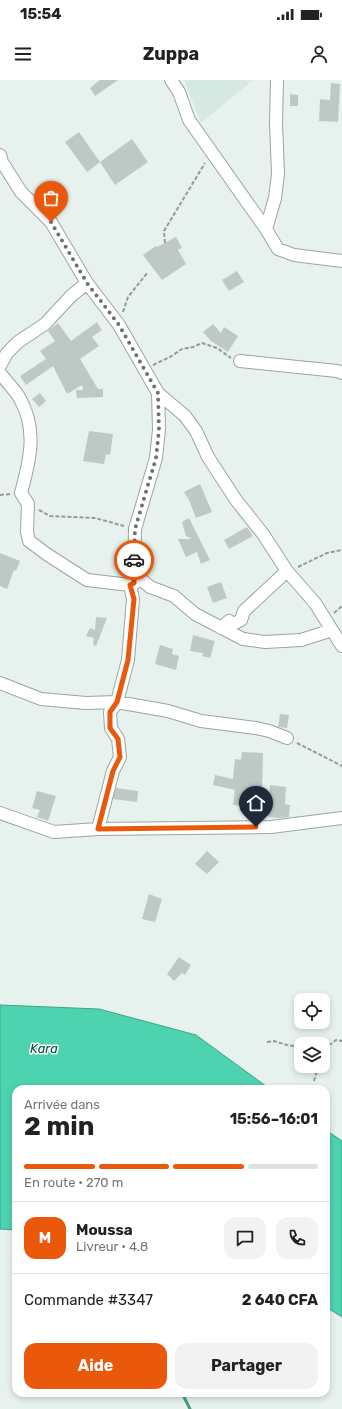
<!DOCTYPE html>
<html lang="fr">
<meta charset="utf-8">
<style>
body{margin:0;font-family:Rubik,sans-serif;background:#f2f2f2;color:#222;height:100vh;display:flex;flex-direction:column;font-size:15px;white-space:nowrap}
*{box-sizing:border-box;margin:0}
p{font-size:13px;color:#767676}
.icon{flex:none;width:22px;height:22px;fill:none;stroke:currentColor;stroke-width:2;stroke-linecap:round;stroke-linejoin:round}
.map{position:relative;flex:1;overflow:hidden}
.side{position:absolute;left:12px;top:1005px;width:318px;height:312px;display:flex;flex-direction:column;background:#fff;border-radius:12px;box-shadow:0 2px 6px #0003}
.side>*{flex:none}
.buttons{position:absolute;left:294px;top:913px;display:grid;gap:8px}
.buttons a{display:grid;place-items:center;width:36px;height:36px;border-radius:8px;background:#fff;box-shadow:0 2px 6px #0003;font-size:20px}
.pin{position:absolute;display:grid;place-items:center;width:34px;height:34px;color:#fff;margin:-41px -17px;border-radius:50% 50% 50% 0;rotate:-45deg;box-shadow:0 0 4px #0007}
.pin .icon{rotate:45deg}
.courier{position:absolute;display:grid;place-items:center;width:40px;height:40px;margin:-20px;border:3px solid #ea580c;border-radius:50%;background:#fff;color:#222;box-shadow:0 1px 5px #0007}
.summary em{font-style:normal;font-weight:700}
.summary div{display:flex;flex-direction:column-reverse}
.summary{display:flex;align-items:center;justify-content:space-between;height:68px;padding:0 12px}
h1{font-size:26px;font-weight:700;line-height:30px}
.bar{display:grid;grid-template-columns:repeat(4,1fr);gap:6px 4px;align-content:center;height:48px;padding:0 12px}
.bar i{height:5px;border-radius:3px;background:#e0e0e0}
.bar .selected{background:#ea580c}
.bar p{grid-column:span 4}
.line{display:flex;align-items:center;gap:10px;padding:0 12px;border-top:1px solid #e0e0e0}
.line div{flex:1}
.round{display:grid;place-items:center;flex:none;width:42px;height:42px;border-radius:12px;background:#f2f2f2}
.primary-button{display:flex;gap:8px;margin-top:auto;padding:8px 12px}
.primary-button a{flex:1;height:46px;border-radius:12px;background:#ea580c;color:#fff;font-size:16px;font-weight:700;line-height:46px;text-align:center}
.primary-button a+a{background:#f2f2f2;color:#222}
.status{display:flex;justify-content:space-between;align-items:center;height:28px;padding:0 20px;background:#fff;direction:ltr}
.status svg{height:11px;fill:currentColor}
header{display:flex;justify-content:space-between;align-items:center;height:52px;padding:0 12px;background:#fff;font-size:18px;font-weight:700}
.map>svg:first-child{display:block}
.built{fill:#d5e9e2}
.water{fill:#4ed3b0;stroke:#43a188}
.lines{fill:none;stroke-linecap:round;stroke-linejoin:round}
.stream{stroke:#43a188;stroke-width:3}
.building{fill:#bec9c5}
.minor-casing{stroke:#9aa5a1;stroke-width:14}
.path{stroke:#949c99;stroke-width:2;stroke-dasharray:4 2;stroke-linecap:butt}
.minor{stroke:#fff;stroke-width:12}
.done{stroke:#6c726f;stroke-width:4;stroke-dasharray:0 7.2}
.route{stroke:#ea580c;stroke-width:5}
.labels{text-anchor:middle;stroke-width:3;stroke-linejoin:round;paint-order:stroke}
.water-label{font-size:13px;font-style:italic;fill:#114a3c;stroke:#f6fffb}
</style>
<div class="status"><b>15:54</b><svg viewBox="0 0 49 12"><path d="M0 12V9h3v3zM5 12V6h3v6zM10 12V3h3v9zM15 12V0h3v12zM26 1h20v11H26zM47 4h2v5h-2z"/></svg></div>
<header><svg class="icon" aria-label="menu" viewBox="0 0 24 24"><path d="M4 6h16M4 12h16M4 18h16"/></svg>Zuppa<svg class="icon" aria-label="person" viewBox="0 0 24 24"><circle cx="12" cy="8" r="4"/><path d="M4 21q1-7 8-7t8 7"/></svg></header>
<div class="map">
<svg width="342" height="1329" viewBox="0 0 342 1329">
<rect width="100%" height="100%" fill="#e7f2ee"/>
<path class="built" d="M184,0H253L201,43Z"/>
<path class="water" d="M0,925L99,929L196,955L270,1009H16V1150L0,1149Z
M326,1050L342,1061V1237L326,1227Z"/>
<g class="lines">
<path class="stream" d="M182,1313L190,1329"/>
</g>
<path class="building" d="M100,0H118L95,16L90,8Z
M331,3L340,4L338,42L319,41L320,19L330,20Z
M290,14L298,15V26H290Z
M79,52L100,82L87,92L65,62Z
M132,59L148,82L115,105L100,82Z
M176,157L182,168L178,170L186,184L162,200L143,175L156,166L157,167Z
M237,191L244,202L229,211L222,200Z
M97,242L102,250L92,257L99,266L80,279L98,309H103V317L77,318L76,310H83L82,305L67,314L53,286L26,305L20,296L46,279L40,271L55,261L48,251L58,243L71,261Z
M213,244L221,253L224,247L238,256L228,272L211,261L203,252Z
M40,313L46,321L39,327L32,319Z
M89,351L113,354L110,375L106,374L104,384L83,381Z
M200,404L212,432L196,438L189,420L184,412Z
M189,438L210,480L201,484L197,472L186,477L178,459H192L186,456L182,442Z
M247,447L253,456L229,469L224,460Z
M0,473L20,481L16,491L14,490L7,509L0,506Z
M221,502L227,518L213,523L207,507Z
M96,537L107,538L96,566L93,565L94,558L86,556L90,548L95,550Z
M193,555L215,561L210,578L202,576L203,573L190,571Z
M160,565L173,569L172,574L179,576L176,590L155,584Z
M280,634L289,635L287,648L278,647Z
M242,672L263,673L262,711L245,709L243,726L233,725L235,710L213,705L215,695L233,699L235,679L241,680Z
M270,705L286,707L285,724L290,725L289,737L280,738L268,737Z
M116,708L138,711L137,722L113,719Z
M37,711L56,716L48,741L37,737L40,730L32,728Z
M207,771L219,782L207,794L195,784Z
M149,814L162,819L155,842L142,839Z
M179,877L191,885L185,895L182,893L174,901L167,894Z"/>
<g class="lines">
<g class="minor-casing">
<path id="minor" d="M171,0L179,12L189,40L266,149L278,169L294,175L342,181
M0,75L2,82L21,112L51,142L87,203L119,245L158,313L159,350L156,378L135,449L134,503L130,505L133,519L128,580L117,622L110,632L111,648L118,659L120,677L113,691L98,749
M266,149L275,118L278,94L276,43L277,0
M240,281L337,291L342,293
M0,286L7,273L18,262L45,244L71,216L87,203
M0,293C6,301 14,309 19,317C38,349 30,380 21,413L28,424L27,452L29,461L48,475L87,500L130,505
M158,313L185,336L196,351L208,377L236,420L263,454L287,491L315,523L342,566
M134,503L142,500L150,507L174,516L195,534L243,559L265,562L301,560L326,552L330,548
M221,548L229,541L233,544L241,540L244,531L287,491
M0,603L41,619L86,623L117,622L168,631L201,641L256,648L269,651L287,658
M0,733L54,752L98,749L271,747L342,738"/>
</g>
<path class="path" d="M165,163L164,151L205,83
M123,232L128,217L148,192
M153,285L170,277L182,269L193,267L202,263L217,268L231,278
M0,415L10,414
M39,430L50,436L95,438L124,446
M298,487L327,473L342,470
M334,533L342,526
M297,663L342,686
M267,962L274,961L287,965L301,967
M323,966H328L336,960L342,961
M323,975L328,966
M314,1001L318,986"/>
<use href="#minor" class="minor"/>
</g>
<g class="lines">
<path class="done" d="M51,142L87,203L119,245L158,313L159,350L156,378L135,449L134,480"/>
<path class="route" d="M134,480V503L130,505L134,519L128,580L117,622L110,632V648L118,659L120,677L113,691L98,749L256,747"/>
</g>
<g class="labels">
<g class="water-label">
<text x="44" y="973">Kara</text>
</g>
</g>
</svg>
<div class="buttons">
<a><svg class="icon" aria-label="locate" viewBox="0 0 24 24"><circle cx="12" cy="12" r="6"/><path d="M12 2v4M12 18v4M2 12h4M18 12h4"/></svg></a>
<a><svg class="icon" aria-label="layers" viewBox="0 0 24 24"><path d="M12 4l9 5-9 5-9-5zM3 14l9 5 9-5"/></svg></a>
</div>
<div class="pin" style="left:51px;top:142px;background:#ea580c"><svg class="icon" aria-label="bag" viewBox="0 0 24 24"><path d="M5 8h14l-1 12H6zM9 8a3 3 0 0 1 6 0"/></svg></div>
<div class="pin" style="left:256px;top:747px;background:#1f2937"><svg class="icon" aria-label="home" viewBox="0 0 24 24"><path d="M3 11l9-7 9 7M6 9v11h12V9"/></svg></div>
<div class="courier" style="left:134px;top:480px"><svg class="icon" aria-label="car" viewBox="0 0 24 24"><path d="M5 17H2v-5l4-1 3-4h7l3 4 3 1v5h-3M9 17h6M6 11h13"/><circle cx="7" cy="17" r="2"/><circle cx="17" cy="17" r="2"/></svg></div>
<section class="side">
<div class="summary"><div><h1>2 min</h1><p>Arrivée dans</p></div><em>15:56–16:01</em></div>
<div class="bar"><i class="selected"></i><i class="selected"></i><i class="selected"></i><i></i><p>En route · 270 m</p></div>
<div class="line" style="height:72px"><b class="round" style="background:#ea580c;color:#fff">M</b><div><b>Moussa</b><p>Livreur · 4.8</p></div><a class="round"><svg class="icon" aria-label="chat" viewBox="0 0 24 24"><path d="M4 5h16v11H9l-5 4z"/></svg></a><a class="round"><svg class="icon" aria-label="phone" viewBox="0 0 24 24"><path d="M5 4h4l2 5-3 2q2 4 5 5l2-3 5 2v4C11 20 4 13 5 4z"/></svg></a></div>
<div class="line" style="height:52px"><div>Commande #3347</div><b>2 640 CFA</b></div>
<div class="primary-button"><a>Aide</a><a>Partager</a></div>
</section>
</div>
